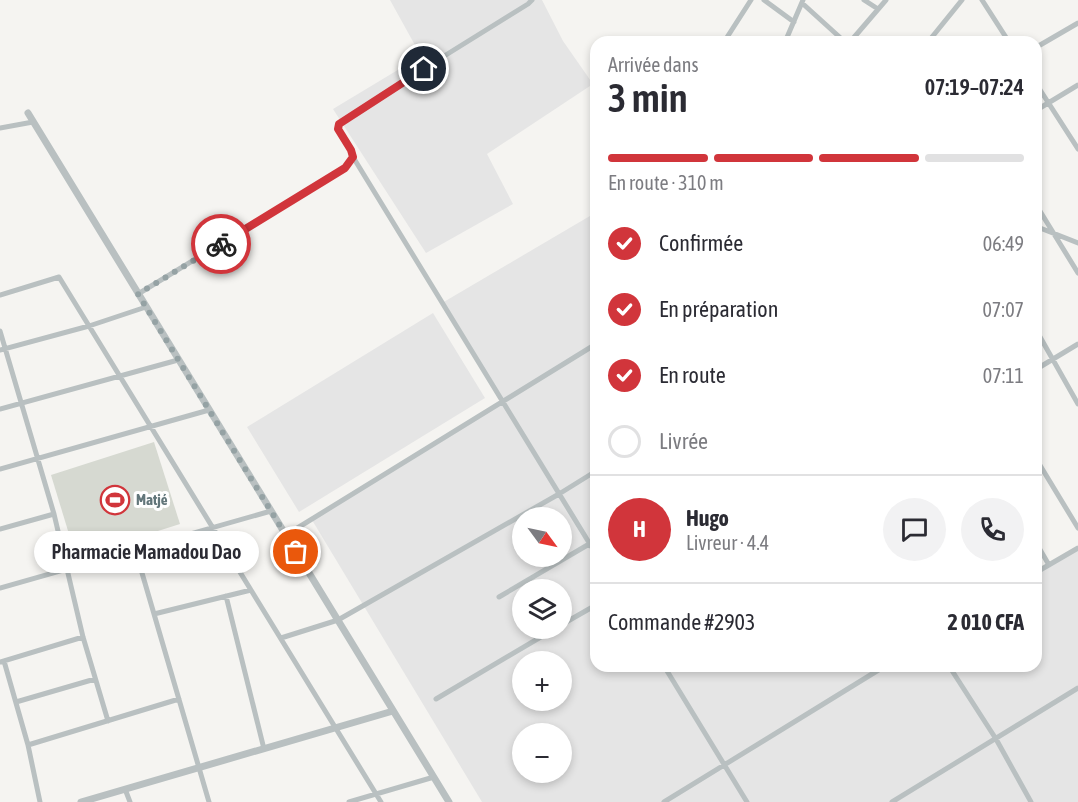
<!DOCTYPE html>
<html lang="fr">
<meta charset="utf-8">
<style>
body{margin:0;font-family:"Asap Condensed",sans-serif;background:#f2f2f3;color:#2b2b33;height:100vh;display:flex;flex-direction:column;font-size:22px;white-space:nowrap}
*{box-sizing:border-box;margin:0}
p{font-size:20px;color:#7c7c81}
.icon{flex:none;width:33px;height:33px;fill:none;stroke:currentColor;stroke-width:2;stroke-linecap:round;stroke-linejoin:round}
.map{position:relative;flex:1;overflow:hidden}
.sheet{position:absolute;left:590px;top:36px;width:452px;height:636px;display:flex;flex-direction:column;background:#fff;border-radius:18px;box-shadow:0 3px 9px #0003}
.sheet>*{flex:none}
.needle{width:39px;rotate:123deg}
.buttons{position:absolute;left:512px;top:507px;display:grid;gap:12px}
.buttons a{display:grid;place-items:center;width:60px;height:60px;border-radius:50%;background:#fff;box-shadow:0 3px 9px #0003;font-size:30px}
.pin{position:absolute;display:grid;place-items:center;width:51px;height:51px;color:#fff;margin:-26px;border:3px solid #fff;border-radius:50%;box-shadow:0 2px 6px #0007}
.courier{position:absolute;display:grid;place-items:center;width:60px;height:60px;margin:-30px;border:4px solid #d1353b;border-radius:50%;background:#fff;color:#222;box-shadow:0 2px 8px #0007}
.bubble{position:absolute;height:42px;border-radius:21px;background:#fff;box-shadow:0 3px 9px #0003;font-size:20px;font-weight:600;line-height:42px;text-align:center}
.overview em{font-style:normal;font-weight:600}
.overview div{display:flex;flex-direction:column-reverse}
.overview{display:flex;align-items:center;justify-content:space-between;height:102px;padding:0 18px}
h1{font-size:39px;font-weight:600;line-height:45px}
.bar{display:grid;grid-template-columns:repeat(4,1fr);gap:9px 6px;align-content:center;height:72px;padding:0 18px}
.bar i{height:8px;border-radius:4px;background:#e1e1e2}
.bar .selected{background:#d1353b}
.bar p{grid-column:span 4}
.line{display:flex;align-items:center;gap:15px;padding:0 18px;border-top:2px solid #e1e1e2}
.line div{flex:1}
.round{display:grid;place-items:center;flex:none;width:63px;height:63px;border-radius:32px;background:#f2f2f3}
ol{padding:0 18px;list-style:none}
li{display:flex;align-items:center;gap:18px;height:66px}
li p{margin-inline-start:auto}
li .icon{padding:6px;border-radius:50%;background:#d1353b;color:#fff;stroke-width:4}
li:last-child{color:#7c7c81}
li i{width:33px;height:33px;border:3px solid #e1e1e2;border-radius:50%}
.map>svg:first-child{display:block}
.built{fill:#e5e5e5;fill-rule:evenodd}
.green{fill:#d6d9d1}
.lines{fill:none;stroke-linecap:round;stroke-linejoin:round}
.minor{stroke:#b9c0c1;stroke-width:5}
.tertiary{stroke:#b9c0c1;stroke-width:7}
.done{stroke:#95a2a4;stroke-width:6;stroke-dasharray:0 10.8}
.route{stroke:#d1353b;stroke-width:8}
.labels{text-anchor:middle;stroke-width:6;stroke-linejoin:round;paint-order:stroke}
.poi-label{font-size:15px;font-weight:bold;fill:#62767a;stroke:#fff;text-anchor:start}
</style>
<div class="map">
<svg width="1078" height="802" viewBox="0 0 1078 802">
<rect width="100%" height="100%" fill="#f5f4f1"/>
<path class="built" d="M390,0H542L563,41L593,84L487,154L513,204L426,253L333,109L421,56Z
M595,213L596,666H1035V573L1078,548V802H482L312,520L502,402L442,303ZM522,518H561V556H522ZM522,590H561V628H522ZM522,662H561V700H522ZM522,734H561V772H522Z
M433,313L485,398L299,512L247,427Z"/>
<path class="green" d="M154,442L180,524L76,557L51,475Z"/>
<g class="lines">
<path class="minor" d="M764,0L794,22
M864,0L878,9
M982,0L1009,42
M802,3L845,42
M724,42L751,0
M785,42L803,0
M850,42L886,0
M928,42L962,0
M1035,48L1078,23
M1035,82L1078,149
M1035,111L1078,85
M0,128L33,122
M353,157L596,554
M1035,203L1078,273
M1035,226L1078,243
M138,294L345,168L353,157L351,150L338,129L339,124L441,58L528,4L532,0
M0,295L59,277L381,802
M1035,328L1078,404
M0,331L54,514L83,637L108,721
M0,350L89,326L146,307
M1035,370L1078,344
M0,409L178,360
M1035,457L1078,528
M0,469L209,410
M0,529L54,514
M286,535L596,344
M1035,541L1049,565
M135,549L209,802
M1035,573L1078,548
M0,588L271,511
M226,596L264,749
M499,597L596,540
M154,614L251,590
M561,625L596,605
M281,638L338,620L559,494L596,471
M4,661L28,745L40,802
M0,662L83,637
M664,666L747,802
M949,666L996,739L1031,802
M436,699L556,628
M16,702L95,679
M28,745L179,699
M125,789L130,802
M349,802L434,777
M664,802L885,666
M892,802L1078,688"/>
<path class="tertiary" d="M28,113L449,802
M81,802L393,711"/>
</g>
<g class="lines">
<path class="done" d="M221,244L138,294L296,552"/>
<path class="route" d="M221,244L345,168L353,157L351,150L338,129L339,124L424,69"/>
</g>
<defs>
<g id="stadium-ring" transform="scale(1.5)"><circle r="9.5" fill="#fff" stroke="#d1353b" stroke-width="1.5"/><path d="M0-5a6.5 5 0 1 0 0 10a6.5 5 0 1 0 0-10ZM-3.5-1.8h7v3.6h-7Z" fill="#d1353b"/></g>
</defs>
<g fill-rule="evenodd">
<use href="#stadium-ring" x="115" y="500"/>
</g>
<g class="labels">
<g class="poi-label">
<text x="136" y="505">Matjé</text>
</g>
</g>
</svg>
<div class="buttons">
<a><svg class="needle" viewBox="-14 -14 28 28"><path d="M0-13l5 13h-10z" fill="#e53935"/><path d="M0 13l5-13h-10z" fill="#7c7c81"/></svg></a>
<a><svg class="icon" aria-label="layers" viewBox="0 0 24 24"><path d="M12 4l9 5-9 5-9-5zM3 14l9 5 9-5"/></svg></a>
<a>+</a>
<a>−</a>
</div>
<div class="pin" style="left:296px;top:552px;background:#ea580c"><svg class="icon" aria-label="bag" viewBox="0 0 24 24"><path d="M5 8h14l-1 12H6zM9 8a3 3 0 0 1 6 0"/></svg></div>
<div class="pin" style="left:424px;top:69px;background:#1f2937"><svg class="icon" aria-label="home" viewBox="0 0 24 24"><path d="M3 11l9-7 9 7M6 9v11h12V9"/></svg></div>
<div class="courier" style="left:221px;top:244px"><svg class="icon" aria-label="bike" viewBox="0 0 24 24"><circle cx="6" cy="16" r="4"/><circle cx="18" cy="16" r="4"/><path d="M6 16l4-8h5l3 8M10 8l3 8H6M13 5h3"/></svg></div>
<div class="bubble" style="left:34px;top:531px;width:225px">Pharmacie Mamadou Dao</div>
<section class="sheet">
<div class="overview"><div><h1>3 min</h1><p>Arrivée dans</p></div><em>07:19–07:24</em></div>
<div class="bar"><i class="selected"></i><i class="selected"></i><i class="selected"></i><i></i><p>En route · 310 m</p></div>
<ol>
<li><svg class="icon" aria-label="check" viewBox="0 0 24 24"><path d="M5 12l5 5 9-10"/></svg>Confirmée<p>06:49</p></li>
<li><svg class="icon" aria-label="check" viewBox="0 0 24 24"><path d="M5 12l5 5 9-10"/></svg>En préparation<p>07:07</p></li>
<li><svg class="icon" aria-label="check" viewBox="0 0 24 24"><path d="M5 12l5 5 9-10"/></svg>En route<p>07:11</p></li>
<li><i></i>Livrée</li>
</ol>
<div class="line" style="height:108px"><b class="round" style="background:#d1353b;color:#fff">H</b><div><b>Hugo</b><p>Livreur · 4.4</p></div><a class="round"><svg class="icon" aria-label="chat" viewBox="0 0 24 24"><path d="M4 5h16v11H9l-5 4z"/></svg></a><a class="round"><svg class="icon" aria-label="phone" viewBox="0 0 24 24"><path d="M5 4h4l2 5-3 2q2 4 5 5l2-3 5 2v4C11 20 4 13 5 4z"/></svg></a></div>
<div class="line" style="height:78px"><div>Commande #2903</div><b>2 010 CFA</b></div>
</section>
</div>
